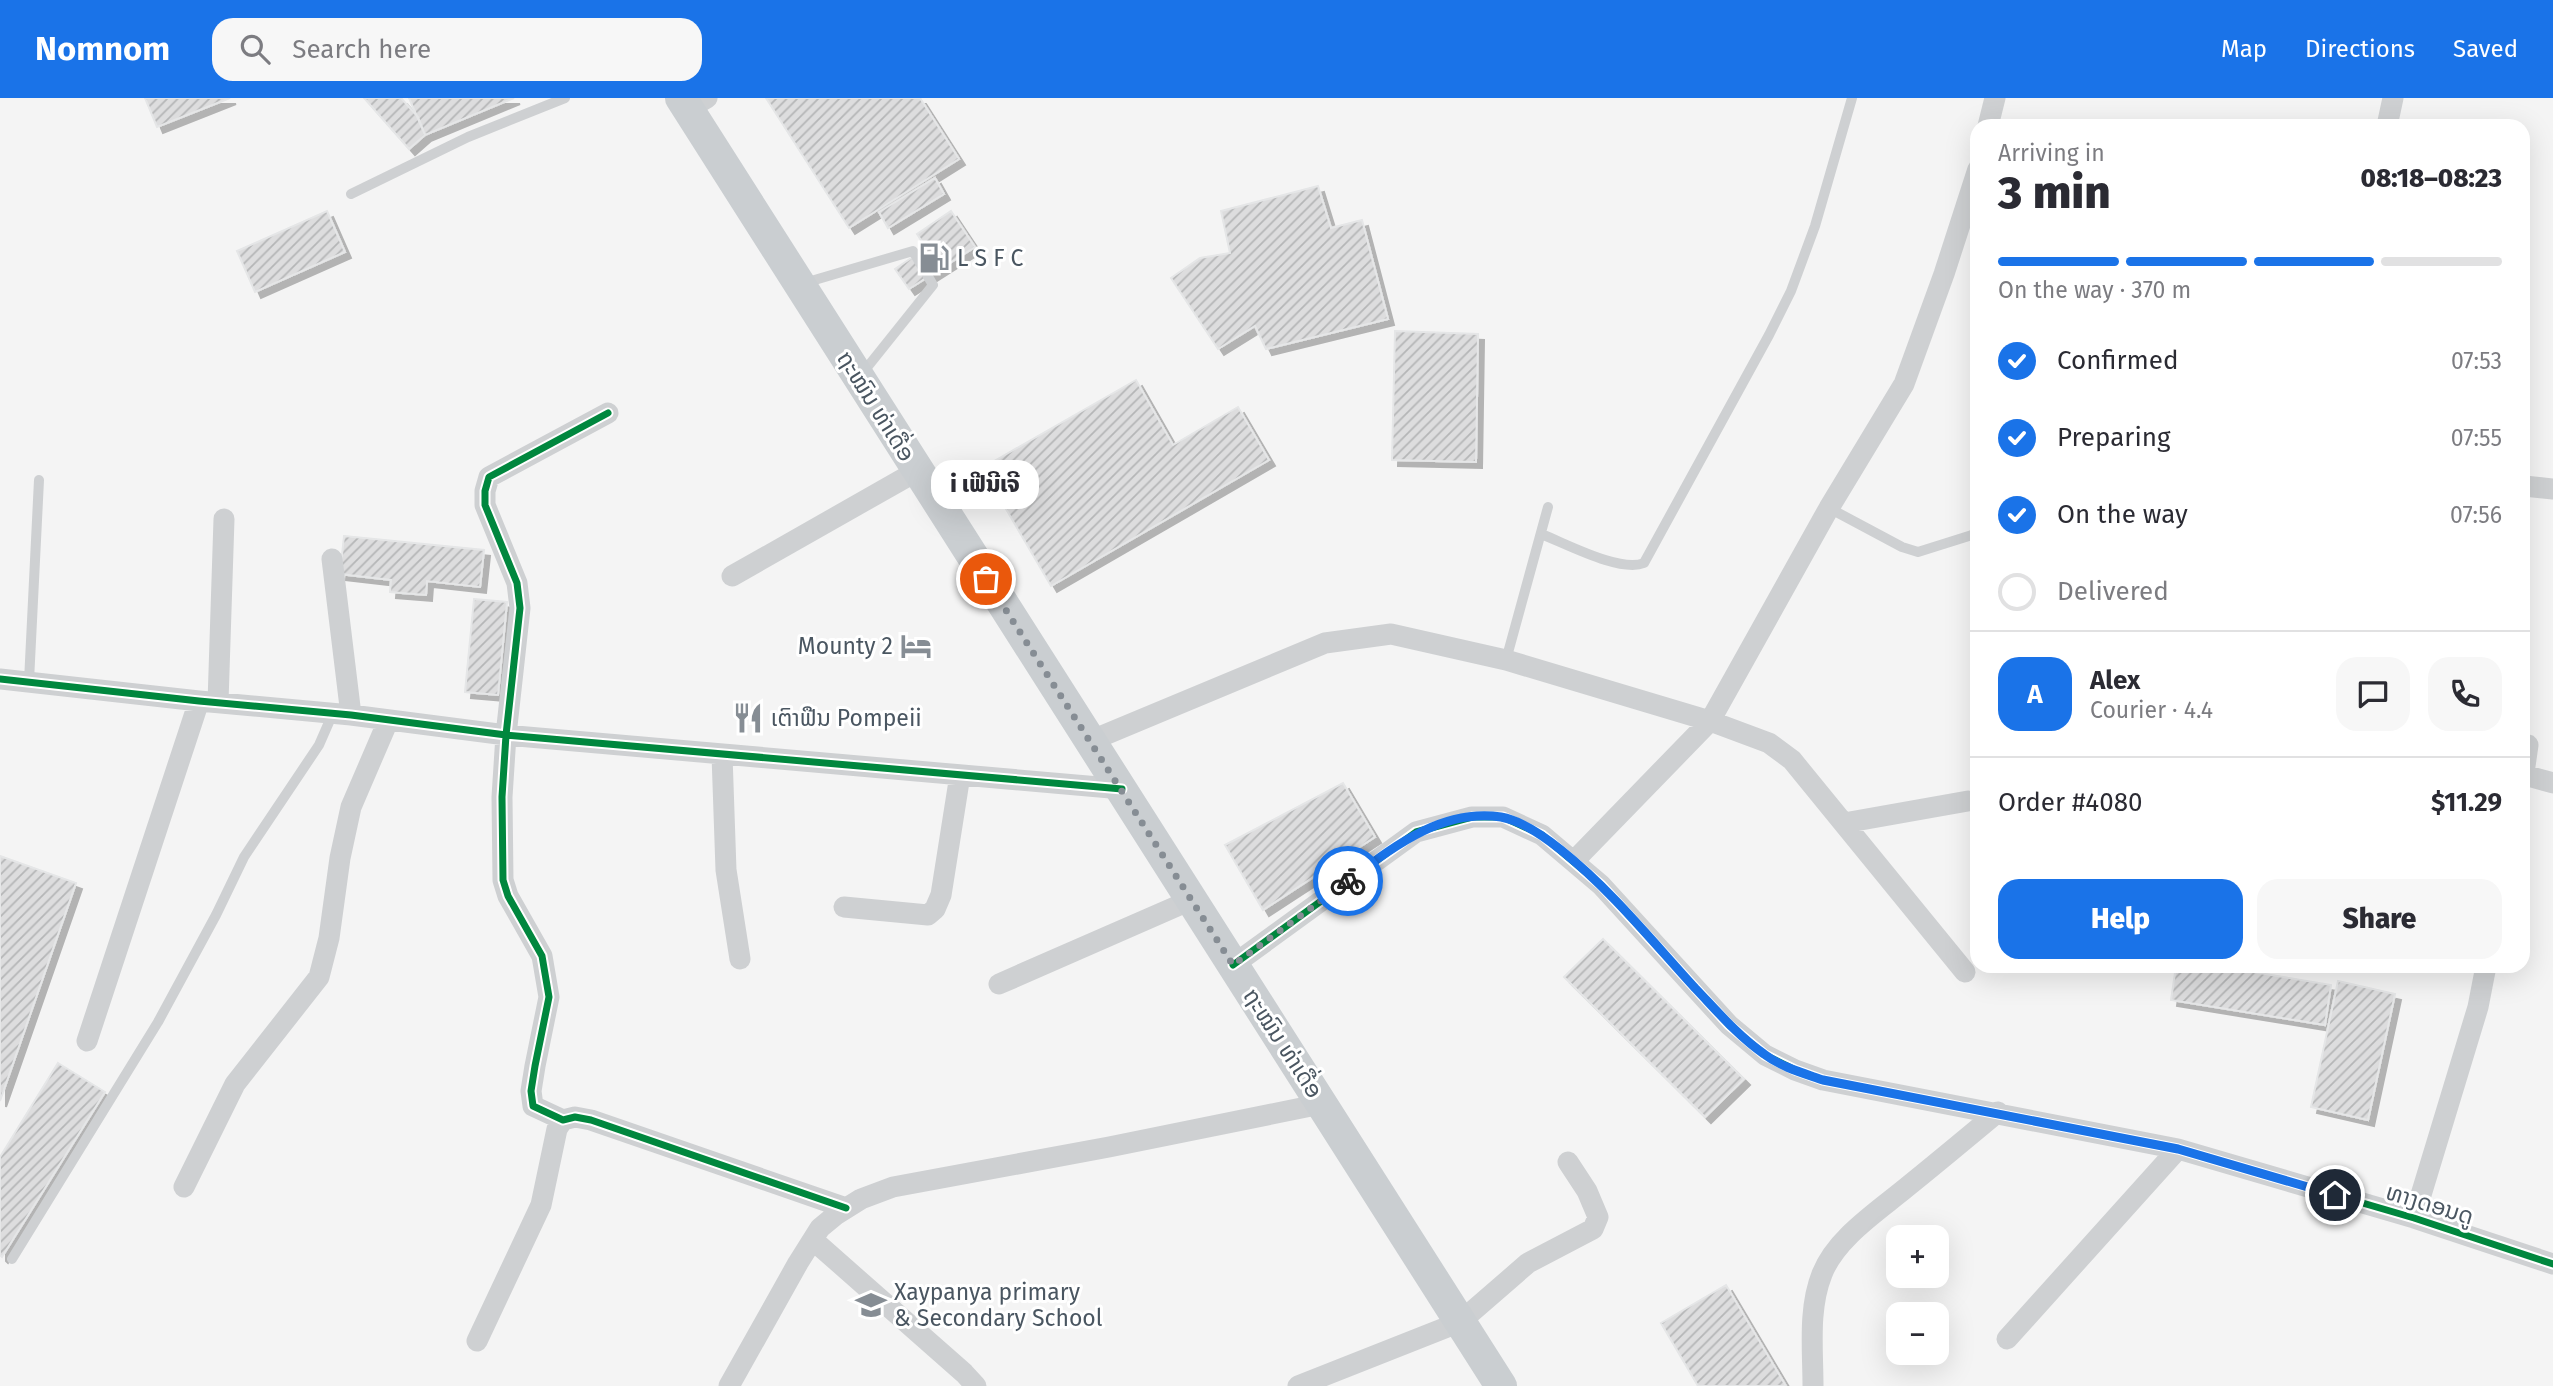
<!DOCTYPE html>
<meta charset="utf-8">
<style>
body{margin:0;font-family:"Fira Sans","Noto Sans Lao",sans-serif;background:#f7f7f7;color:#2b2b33;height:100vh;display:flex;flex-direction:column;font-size:26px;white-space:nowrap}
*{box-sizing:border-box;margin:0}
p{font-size:23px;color:#7c7c81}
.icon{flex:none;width:38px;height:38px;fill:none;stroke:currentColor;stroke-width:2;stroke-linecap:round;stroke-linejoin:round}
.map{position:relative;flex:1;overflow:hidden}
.panel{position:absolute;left:1970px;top:21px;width:560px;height:854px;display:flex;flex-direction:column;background:#fff;border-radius:21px;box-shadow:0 7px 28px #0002}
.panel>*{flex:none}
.controls{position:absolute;left:1886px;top:1127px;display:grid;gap:14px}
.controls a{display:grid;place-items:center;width:63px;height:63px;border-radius:14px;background:#fff;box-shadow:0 7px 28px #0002;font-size:35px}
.pin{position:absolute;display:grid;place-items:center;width:60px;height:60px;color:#fff;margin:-30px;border:4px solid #fff;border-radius:50%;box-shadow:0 2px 7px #0007}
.courier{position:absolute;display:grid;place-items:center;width:70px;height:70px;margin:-35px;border:5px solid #1a73e8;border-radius:50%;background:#fff;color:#222;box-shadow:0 2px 9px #0007}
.bubble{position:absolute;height:49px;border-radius:21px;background:#fff;box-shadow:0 7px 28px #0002;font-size:23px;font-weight:800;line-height:49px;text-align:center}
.overview em{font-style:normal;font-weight:800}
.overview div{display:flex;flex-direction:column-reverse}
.overview{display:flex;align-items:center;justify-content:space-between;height:119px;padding:0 28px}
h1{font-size:46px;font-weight:800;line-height:52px}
.bar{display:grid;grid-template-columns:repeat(4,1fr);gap:10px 7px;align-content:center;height:84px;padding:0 28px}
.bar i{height:9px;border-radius:5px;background:#e1e1e2}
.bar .selected{background:#1a73e8}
.bar p{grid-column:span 4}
.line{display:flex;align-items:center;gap:18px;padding:0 28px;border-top:2px solid #e1e1e2}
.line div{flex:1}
.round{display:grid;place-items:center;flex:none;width:74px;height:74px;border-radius:21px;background:#f7f7f7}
ol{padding:0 28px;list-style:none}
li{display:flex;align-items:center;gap:21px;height:77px}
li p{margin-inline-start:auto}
li .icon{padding:7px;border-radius:50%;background:#1a73e8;color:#fff;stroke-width:4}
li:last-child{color:#7c7c81}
li i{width:38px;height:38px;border:4px solid #e1e1e2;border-radius:50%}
.button{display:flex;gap:14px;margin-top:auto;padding:14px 28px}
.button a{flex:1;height:80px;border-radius:21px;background:#1a73e8;color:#fff;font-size:28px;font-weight:800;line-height:80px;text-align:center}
.button a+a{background:#f7f7f7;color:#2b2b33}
header{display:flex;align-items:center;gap:42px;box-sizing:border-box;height:98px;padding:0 35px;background:#1a73e8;color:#fff}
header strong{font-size:33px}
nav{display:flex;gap:38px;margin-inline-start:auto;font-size:24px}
.search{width:490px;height:63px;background:#f7f7f7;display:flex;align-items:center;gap:18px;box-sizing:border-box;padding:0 24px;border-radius:21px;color:#7c7c81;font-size:26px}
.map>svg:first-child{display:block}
.building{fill:url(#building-hatch);stroke:#e5e6e7;stroke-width:2;filter:url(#shadow)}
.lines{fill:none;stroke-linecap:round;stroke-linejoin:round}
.service{stroke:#ced0d2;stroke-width:10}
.minor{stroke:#ced0d2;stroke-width:21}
.primary{stroke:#caced1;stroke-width:32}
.cycleway-casing{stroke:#fff;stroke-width:11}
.cycleway{stroke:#00873e;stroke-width:7}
.done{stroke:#868d94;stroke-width:7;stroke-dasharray:0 12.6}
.route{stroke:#1a73e8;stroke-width:9}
.labels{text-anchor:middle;stroke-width:6;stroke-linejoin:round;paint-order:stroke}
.poi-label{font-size:23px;fill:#4a5661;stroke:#fff;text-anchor:start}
.street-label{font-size:23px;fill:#4a5661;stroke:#fff}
</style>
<header>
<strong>Nomnom</strong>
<div class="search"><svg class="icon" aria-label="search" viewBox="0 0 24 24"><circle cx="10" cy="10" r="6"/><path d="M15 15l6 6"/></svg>Search here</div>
<nav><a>Map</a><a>Directions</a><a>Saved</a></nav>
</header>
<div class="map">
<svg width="2553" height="1288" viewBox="0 0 2553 1288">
<defs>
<pattern id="building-hatch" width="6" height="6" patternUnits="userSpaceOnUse" patternTransform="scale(1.75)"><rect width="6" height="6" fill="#ddddde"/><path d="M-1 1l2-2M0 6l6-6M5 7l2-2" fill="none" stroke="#b5b6b7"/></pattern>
<filter id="shadow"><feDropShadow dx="6" dy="6" stdDeviation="0" flood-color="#0004"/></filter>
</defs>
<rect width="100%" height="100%" fill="#f4f4f4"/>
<path class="building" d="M145,0H230L157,29Z
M364,0H401L418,19L425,37L409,51Z
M409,0H514L425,37Z
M766,0H920L959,61L849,130Z
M935,80L944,96L888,130L879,114Z
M1318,88L1331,130L1362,122L1388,221L1266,251L1255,228L1218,251L1171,180L1200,160L1230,155L1221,113Z
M327,113L345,154L255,194L237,153Z
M951,113L975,149L909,191L895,171L926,150L917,136Z
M1395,233L1478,236L1476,364L1392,362Z
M1136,282L1173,347L1238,309L1269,362L1051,488L982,370Z
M344,438L484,452L480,489L427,483L426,497L390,494L391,482L340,476Z
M474,501L507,504L498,597L465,594Z
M1343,685L1375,739L1263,812L1225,747Z
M0,758L76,785L0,1003Z
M1603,841L1744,981L1705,1019L1564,879Z
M2176,868H2217L2331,887L2325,927L2171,902Z
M2338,883L2395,896L2368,1022L2311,1009Z
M58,965L105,994L2,1159L0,1157V1059Z
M1726,1187L1786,1288H1698L1661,1225Z"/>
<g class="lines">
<path class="service" d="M351,96L468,39L565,0
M801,186L913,153L933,187L861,277
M1829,410L1902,449L1918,454L1972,437L1978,431
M1541,436C1565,445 1620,475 1644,465L1769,237L1791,193L1815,128L1852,0
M1506,562L1548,409
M29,583L39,382
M12,1161L158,924L216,817L244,759L319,647L333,615"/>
<path class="minor" d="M688,11L707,0
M1988,28L1995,0
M2387,28L2393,0
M608,315L489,379L485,393V407L517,485L520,510L506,637L502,699L503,782L508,798L542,858L549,899L535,968L531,993L533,1008L563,1022L575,1019L591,1022L846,1110
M2524,388L2553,391
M332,461L351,617
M732,478L917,373
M0,581L199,603L351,617L506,637L1122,691
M218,604L224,421
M1090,643L1325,545L1391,536L1506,562L1710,623L1769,645L1792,662L1965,874
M722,657L726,772L740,861
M2524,675L2528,647
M2524,677L2553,685
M1844,725L1968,703
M1574,763L1710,623L1829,410L1904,286L1944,176L1978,71
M844,809L928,817L935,811L941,797L960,677
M1233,867L1416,734L1472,719H1503L1542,737L1601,787L1729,927L1765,957L1795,972L1823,982L2178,1051L2414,1120L2553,1166
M999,886L1191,802
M87,943L199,603
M184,1089L235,986L319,879L329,840L340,760L351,709L388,623
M2414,1120L2478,909L2486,868
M813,1142L964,1275L976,1288
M2007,1241L2178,1051
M477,1243L541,1107L557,1031L563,1022
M729,1288L798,1165L820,1130L837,1116L861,1101L893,1089L1109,1049L1321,1006
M1298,1288L1460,1224L1528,1165L1593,1131L1598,1119L1587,1093L1568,1064
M1813,1288C1813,1252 1808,1211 1822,1176C1836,1140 1878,1113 1907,1089C1938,1064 1968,1039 1998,1014"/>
<path class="primary" d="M681,0L1501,1288"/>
<g class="cycleway-casing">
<path id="cycleway" d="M608,315L489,379L485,393V407L517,485L520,510L506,637L502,699L503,782L508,798L542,858L549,899L535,968L531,993L533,1008L563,1022L575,1019L591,1022L846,1110
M0,581L199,603L351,617L506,637L1122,691
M1233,867L1416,734L1472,719H1503L1542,737L1601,787L1729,927L1765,957L1795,972L1823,982L2178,1051L2414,1120L2553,1166"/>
</g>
<use href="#cycleway" class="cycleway"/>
</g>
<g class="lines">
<path class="done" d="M986,481L1233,867L1348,783"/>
<path class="route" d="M1348,783C1392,750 1441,710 1501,719C1523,723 1545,739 1561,752C1611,792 1652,843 1695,890C1717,913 1738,938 1764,956C1781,969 1803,975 1823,982L2178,1051L2335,1097"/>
</g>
<defs>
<g id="fuel-bare" transform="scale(2.415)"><path d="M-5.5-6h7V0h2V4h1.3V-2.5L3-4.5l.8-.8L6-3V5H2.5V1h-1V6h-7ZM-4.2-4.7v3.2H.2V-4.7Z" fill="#868d94" stroke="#fff" stroke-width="2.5" paint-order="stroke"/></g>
<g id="hotel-bare" transform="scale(2.415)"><path d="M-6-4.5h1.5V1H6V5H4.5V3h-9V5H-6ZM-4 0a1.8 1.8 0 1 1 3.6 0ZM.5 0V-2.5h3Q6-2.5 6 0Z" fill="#868d94" stroke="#fff" stroke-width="2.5" paint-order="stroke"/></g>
<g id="restaurant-bare" transform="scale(2.415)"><path d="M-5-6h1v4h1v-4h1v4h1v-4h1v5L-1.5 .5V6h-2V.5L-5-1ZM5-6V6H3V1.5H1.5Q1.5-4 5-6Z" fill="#868d94" stroke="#fff" stroke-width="2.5" paint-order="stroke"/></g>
<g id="school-bare" transform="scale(2.415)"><path d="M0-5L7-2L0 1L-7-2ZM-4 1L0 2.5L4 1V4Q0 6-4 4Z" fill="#868d94" stroke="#fff" stroke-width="2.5" paint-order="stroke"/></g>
</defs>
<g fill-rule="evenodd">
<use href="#fuel-bare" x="934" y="160"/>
<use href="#hotel-bare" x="916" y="548"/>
<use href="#restaurant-bare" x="748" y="620"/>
<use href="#school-bare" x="871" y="1207"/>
</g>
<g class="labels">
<g class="poi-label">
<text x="957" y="168">L S F C</text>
<text x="893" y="556" text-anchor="end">Mounty 2</text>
<text x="771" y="628">ເຕົາຟືນ Pompeii</text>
<text x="894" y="1202">Xaypanya primary<tspan x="894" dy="26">&amp; Secondary School</tspan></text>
</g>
<g class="street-label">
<text transform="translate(876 308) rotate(58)" y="8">ຖະໝົນ ທ່າເດື່ອ</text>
<text transform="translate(1283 945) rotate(57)" y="8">ຖະໝົນ ທ່າເດື່ອ</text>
<text transform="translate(2430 1106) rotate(17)" y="8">ທາງດອນດູ</text>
</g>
</g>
</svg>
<div class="controls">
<a>+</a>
<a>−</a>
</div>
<div class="pin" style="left:986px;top:481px;background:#ea580c"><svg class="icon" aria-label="bag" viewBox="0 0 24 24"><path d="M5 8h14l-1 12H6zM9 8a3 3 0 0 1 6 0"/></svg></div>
<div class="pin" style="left:2335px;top:1097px;background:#1f2937"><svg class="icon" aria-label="home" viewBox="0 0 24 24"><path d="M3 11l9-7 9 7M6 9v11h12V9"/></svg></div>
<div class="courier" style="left:1348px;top:783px"><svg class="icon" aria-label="bike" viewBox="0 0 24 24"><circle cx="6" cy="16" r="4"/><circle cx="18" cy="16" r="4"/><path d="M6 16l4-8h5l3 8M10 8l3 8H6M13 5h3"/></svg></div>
<div class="bubble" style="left:931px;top:362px;width:108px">i ເຟີນີເຈີ</div>
<section class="panel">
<div class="overview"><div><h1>3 min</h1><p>Arriving in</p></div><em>08:18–08:23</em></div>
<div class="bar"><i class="selected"></i><i class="selected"></i><i class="selected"></i><i></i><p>On the way · 370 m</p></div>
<ol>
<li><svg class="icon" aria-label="check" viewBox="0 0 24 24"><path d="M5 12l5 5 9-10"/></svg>Confirmed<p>07:53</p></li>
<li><svg class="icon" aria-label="check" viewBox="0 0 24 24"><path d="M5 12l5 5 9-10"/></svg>Preparing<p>07:55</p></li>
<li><svg class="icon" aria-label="check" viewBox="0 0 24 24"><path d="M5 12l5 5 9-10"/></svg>On the way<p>07:56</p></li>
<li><i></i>Delivered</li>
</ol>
<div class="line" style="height:126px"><b class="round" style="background:#1a73e8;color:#fff">A</b><div><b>Alex</b><p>Courier · 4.4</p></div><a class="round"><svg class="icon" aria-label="chat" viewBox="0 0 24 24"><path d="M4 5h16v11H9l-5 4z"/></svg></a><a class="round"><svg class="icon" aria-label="phone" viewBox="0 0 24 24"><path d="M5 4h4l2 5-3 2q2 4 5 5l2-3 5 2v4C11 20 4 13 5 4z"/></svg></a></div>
<div class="line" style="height:91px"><div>Order #4080</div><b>$11.29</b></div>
<div class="button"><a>Help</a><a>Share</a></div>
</section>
</div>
